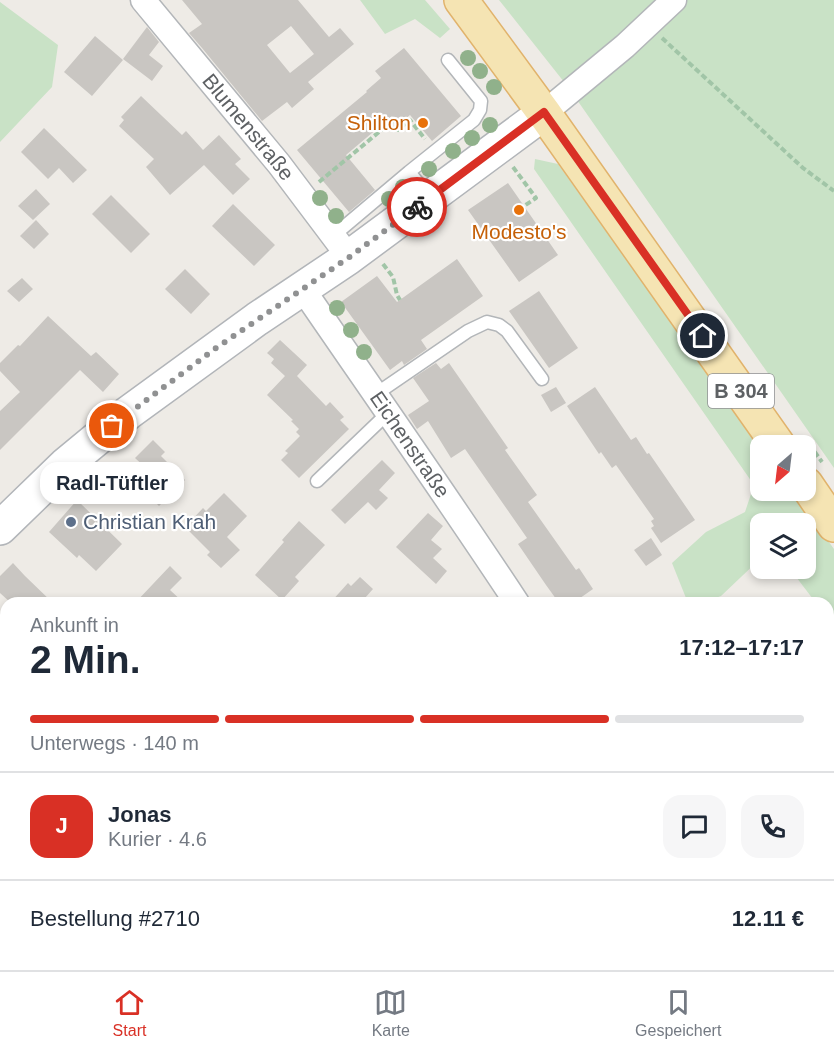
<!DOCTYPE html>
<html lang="de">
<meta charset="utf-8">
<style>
body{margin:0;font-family:Arial,sans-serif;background:#f6f6f7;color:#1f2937;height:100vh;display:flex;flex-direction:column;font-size:22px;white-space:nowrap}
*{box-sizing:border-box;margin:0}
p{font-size:20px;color:#747a83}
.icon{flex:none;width:33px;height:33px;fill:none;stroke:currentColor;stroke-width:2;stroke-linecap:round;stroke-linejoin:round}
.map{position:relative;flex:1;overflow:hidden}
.drawer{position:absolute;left:0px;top:597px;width:834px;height:374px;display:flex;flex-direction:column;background:#fff;border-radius:18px 18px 0 0;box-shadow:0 3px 9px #0003}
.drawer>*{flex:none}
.needle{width:39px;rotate:208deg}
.fabs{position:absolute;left:750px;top:435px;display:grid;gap:12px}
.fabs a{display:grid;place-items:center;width:66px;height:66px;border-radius:12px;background:#fff;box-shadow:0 3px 9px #0003;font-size:30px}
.pin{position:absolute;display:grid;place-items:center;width:51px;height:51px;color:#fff;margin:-26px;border:3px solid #fff;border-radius:50%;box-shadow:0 2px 6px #0007}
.courier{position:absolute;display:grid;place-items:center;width:60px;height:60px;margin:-30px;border:4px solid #d93025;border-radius:50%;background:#fff;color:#222;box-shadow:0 2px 8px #0007}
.bubble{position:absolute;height:42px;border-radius:18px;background:#fff;box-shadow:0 3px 9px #0003;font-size:20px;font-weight:700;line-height:42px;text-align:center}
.head em{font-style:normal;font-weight:700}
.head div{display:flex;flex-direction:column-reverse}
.head{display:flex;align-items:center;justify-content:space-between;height:102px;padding:0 30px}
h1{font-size:39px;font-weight:700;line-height:45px}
.bar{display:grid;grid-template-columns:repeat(4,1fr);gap:9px 6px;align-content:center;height:72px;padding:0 30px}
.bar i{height:8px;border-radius:4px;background:#e0e1e3}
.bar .on{background:#d93025}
.bar p{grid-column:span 4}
.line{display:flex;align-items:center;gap:15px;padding:0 30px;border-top:2px solid #e0e1e3}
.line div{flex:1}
.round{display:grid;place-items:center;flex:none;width:63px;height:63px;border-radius:18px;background:#f6f6f7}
.menu{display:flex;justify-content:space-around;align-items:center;height:84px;border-top:2px solid #e0e1e3;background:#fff;font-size:16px;color:#747a83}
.menu a{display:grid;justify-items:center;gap:3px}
.menu .on{color:#d93025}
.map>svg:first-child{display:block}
.green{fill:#c9e2c6}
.building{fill:#c9c6c2;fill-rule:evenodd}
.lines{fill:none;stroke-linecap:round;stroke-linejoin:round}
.lane-casing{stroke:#b3b6b9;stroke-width:15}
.street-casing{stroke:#b3b6b9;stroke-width:27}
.secondary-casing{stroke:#b2b5b9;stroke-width:36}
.primary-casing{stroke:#e1b36c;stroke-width:36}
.path{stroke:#a1c5a7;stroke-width:4;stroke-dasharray:6 3;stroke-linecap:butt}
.lane{stroke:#fff;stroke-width:12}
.street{stroke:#fff;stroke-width:24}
.secondary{stroke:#fff;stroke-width:33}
.primary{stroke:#f5e4b3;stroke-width:33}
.tree{fill:#90b18b}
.done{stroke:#909192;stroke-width:6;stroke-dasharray:0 10.8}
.route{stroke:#d93025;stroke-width:8}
.food-dot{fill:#e8710a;stroke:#fff;stroke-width:2}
.service-dot{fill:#5c6f8a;stroke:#fff;stroke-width:2}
.labels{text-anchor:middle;stroke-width:4.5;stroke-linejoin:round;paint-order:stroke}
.shield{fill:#fff;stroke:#8e9092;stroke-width:1.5}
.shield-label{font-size:20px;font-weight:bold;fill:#5e6164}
.food-label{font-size:21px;fill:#c56008;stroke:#fff;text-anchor:end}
.street-label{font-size:21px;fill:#5e6164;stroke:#fff}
.service-label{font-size:21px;fill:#4e5e75;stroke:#fff;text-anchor:start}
</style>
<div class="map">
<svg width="834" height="970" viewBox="0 0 834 970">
<rect width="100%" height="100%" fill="#eeebe6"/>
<path class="green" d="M360,0H425L450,29L440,38L415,19L385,34Z
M499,0H834V468L568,87Z
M0,2L58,45L52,87L0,142Z
M535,159L558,164L760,446V490L792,491L834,549V631L828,623V603H816L790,569L806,568V524H760V559L721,596L702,603H688L672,563L706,532L745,512L754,485L534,169Z
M828,774L834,778V947L828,951Z
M673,965H809L801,970H676Z"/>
<path class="building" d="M182,0H298L329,37L340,28L354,44L308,82L314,89L292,108L287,102L262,121L202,48L189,33L202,24ZM291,26L314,54L290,73L267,45Z
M147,27L159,42L149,55L163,66L152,81L123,59Z
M95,36L123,60L92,96L64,72Z
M404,48L461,116L432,141L410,115L399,124L392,116L346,155L375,190L349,212L297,150L367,92L366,91L381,78L375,71Z
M141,96L182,135L186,131L203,150L219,135L241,159L235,164L250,179L233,195L204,165L170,195L146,167L154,159L119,126L124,120L121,117Z
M44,128L87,170L73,183L59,168L48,179L21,152Z
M508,183L558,255L519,282L468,210Z
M36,189L50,204L33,220L18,206Z
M111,195L150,234L131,253L92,214Z
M233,204L275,245L254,266L212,226Z
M36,220L49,234L34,249L20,236Z
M457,259L483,296L421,340L427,349L404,365L402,361L390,370L341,302L377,276L397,302Z
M185,269L210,294L191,314L165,289Z
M22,278L33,289L19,302L7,291Z
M539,291L578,348L549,368L509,311Z
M48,316L91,356L96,352L119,374L103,392L80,370L0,450V411L20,392L0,371V363L18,345L20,346Z
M280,340L307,365L297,376L326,406L330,402L344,417L340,420L349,429L299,478L281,460L288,453L285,451L300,436L296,432L299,429L291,421L293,420L267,395L285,376L271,363L274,359L267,353Z
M436,363L441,369L449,363L508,448L505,450L537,495L528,502L576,570L579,568L593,589L573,603H559L546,585L518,544L527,538L465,449L451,458L428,421L417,429L408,415L429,401L413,378Z
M556,387L566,403L551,412L541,395Z
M595,387L631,440L636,437L647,454L649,453L695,520L661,543L651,528L654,526L651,521L654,519L616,465L612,468L601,452L599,454L567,406Z
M153,440L165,452L161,456L185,480L159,506L143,490L146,487L138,479L147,469L135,458Z
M382,460L395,473L379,490L388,498L376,510L368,502L345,524L331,510Z
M224,493L247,516L227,537L240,550L221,568L207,555L210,552L185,527L203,508L206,511Z
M77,500L122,544L96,571L79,555L77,558L49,532Z
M428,513L443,526L431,540L442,549L433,558L447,571L436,584L396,547Z
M299,521L325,545L295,577L299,581L282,600L255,575L284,542L282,540Z
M651,538L662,555L646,566L634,550Z
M13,563L25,576L53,603H11L0,593V576Z
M170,566L182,578L170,590L184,603H135Z
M360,577L373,589L365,598L371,603H330L348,583L351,586Z"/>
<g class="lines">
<g class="lane-casing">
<path id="lane" d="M409,172L429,196
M333,236L409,172L474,120L480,110L481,101L448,60
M376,394L468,331L487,322L499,325L507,331L542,379
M317,481L388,413"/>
</g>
<g class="street-casing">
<g id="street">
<path id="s1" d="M143,0L279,164L340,245L348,258"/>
<path d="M544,113L625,46L674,0"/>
<path id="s2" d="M302,288C374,393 447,497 517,603"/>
<path d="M312,964L318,970"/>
<path d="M620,964L622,970"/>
<path d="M174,970L180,964"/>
<path d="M814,970L822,964"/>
</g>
</g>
<g class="secondary-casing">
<path id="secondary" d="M0,528L65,465L128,413L257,319L348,258L544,113"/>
</g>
<g class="primary-casing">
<path id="primary" d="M461,0L544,113L779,446
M806,484L834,525"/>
</g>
<path class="path" d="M662,38L803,168L834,191
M513,167L536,198L524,206
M319,182L391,122L398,130L410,120L425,139
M383,264L393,277L397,295L400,300
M804,437L822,462
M563,970L568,964"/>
<use href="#lane" class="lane"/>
<use href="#street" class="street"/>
<use href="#secondary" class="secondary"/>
<use href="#primary" class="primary"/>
</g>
<g class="tree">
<circle cx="468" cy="58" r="8"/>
<circle cx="480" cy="71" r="8"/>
<circle cx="494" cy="87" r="8"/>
<circle cx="490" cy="125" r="8"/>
<circle cx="472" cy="138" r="8"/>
<circle cx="453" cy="151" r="8"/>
<circle cx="429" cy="169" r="8"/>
<circle cx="403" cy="187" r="8"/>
<circle cx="320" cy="198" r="8"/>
<circle cx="389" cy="199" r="8"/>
<circle cx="336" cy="216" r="8"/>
<circle cx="337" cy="308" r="8"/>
<circle cx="351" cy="330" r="8"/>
<circle cx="364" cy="352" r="8"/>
</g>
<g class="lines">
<path class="done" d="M112,426L216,348L348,258L417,207"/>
<path class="route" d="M417,207L544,112L703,336"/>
</g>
<g class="food-dot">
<circle cx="423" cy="123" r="6"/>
<circle cx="519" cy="210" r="6"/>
</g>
<circle class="service-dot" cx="71" cy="522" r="6"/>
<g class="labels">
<rect class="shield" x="708" y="374" width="66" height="34" rx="4.5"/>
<g class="shield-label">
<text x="741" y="398">B 304</text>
</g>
<g class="food-label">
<text x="411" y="130">Shilton</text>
<text x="519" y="239" text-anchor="middle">Modesto's</text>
</g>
<g class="street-label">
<text dy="7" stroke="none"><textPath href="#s1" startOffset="165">Blumenstraße</textPath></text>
<text dy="7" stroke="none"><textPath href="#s2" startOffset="190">Eichenstraße</textPath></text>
</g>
<g class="service-label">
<text x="83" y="529">Christian Krah</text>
</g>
</g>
</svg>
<div class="fabs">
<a><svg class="needle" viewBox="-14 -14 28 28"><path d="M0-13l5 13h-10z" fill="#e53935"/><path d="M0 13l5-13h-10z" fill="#747a83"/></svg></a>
<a><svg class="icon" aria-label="layers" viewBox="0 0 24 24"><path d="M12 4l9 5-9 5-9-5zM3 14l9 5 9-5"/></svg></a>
</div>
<div class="pin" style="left:112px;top:426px;background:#ea580c"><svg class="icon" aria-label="bag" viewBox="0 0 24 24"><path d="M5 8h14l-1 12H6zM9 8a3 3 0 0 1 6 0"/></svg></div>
<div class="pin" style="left:703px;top:336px;background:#1f2937"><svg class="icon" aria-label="home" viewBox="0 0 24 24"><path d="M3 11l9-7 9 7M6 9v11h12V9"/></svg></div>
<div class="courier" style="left:417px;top:207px"><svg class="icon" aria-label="bike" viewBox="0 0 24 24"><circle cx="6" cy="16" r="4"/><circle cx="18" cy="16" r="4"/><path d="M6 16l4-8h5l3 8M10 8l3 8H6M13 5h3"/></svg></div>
<div class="bubble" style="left:40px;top:462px;width:144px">Radl-Tüftler</div>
<section class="drawer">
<div class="head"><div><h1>2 Min.</h1><p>Ankunft in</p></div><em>17:12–17:17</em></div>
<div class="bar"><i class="on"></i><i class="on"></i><i class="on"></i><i></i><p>Unterwegs · 140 m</p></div>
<div class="line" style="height:108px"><b class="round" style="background:#d93025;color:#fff">J</b><div><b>Jonas</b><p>Kurier · 4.6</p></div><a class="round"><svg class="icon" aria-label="chat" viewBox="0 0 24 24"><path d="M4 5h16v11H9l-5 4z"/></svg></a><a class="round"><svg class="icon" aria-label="phone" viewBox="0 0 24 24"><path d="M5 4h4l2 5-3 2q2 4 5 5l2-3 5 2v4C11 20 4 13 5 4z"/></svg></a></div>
<div class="line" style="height:78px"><div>Bestellung #2710</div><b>12.11 €</b></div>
</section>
</div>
<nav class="menu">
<a class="on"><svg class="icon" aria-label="home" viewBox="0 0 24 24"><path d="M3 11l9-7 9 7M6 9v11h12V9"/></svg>Start</a>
<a><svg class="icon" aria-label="map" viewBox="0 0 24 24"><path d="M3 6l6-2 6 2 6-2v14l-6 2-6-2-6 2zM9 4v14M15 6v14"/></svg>Karte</a>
<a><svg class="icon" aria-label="saved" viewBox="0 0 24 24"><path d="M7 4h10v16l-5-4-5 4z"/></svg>Gespeichert</a>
</nav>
